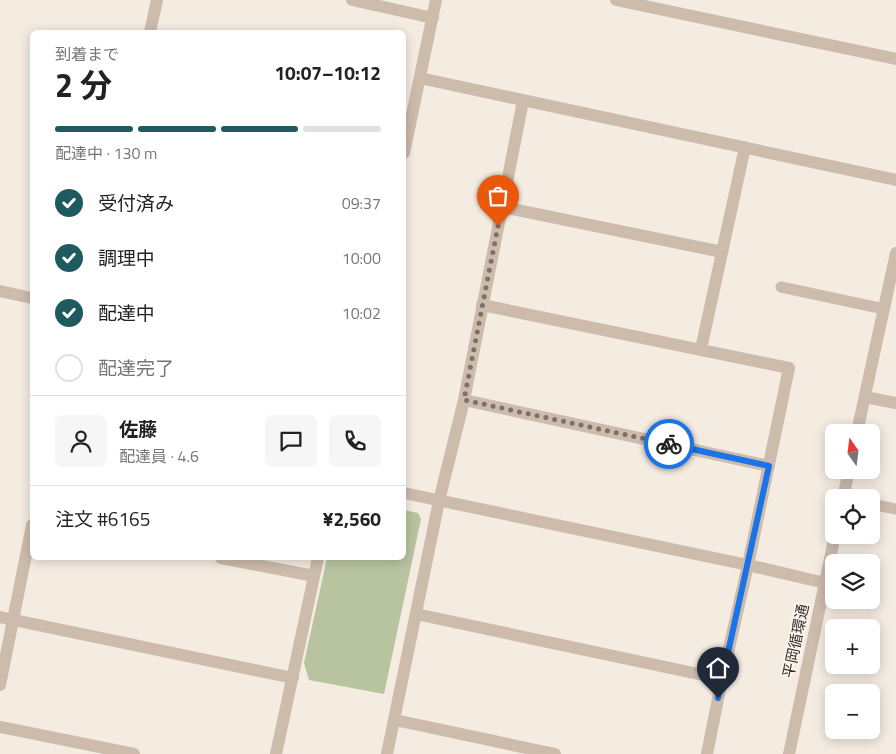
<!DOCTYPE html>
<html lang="ja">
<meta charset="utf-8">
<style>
body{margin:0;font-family:"Titillium Web","Noto Sans JP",sans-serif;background:#f6f6f6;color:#222;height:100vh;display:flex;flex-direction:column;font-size:19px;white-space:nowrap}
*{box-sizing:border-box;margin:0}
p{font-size:16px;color:#767676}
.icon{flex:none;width:28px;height:28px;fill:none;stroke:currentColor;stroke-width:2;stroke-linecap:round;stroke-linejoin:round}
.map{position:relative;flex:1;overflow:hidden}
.details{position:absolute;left:30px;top:30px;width:376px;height:530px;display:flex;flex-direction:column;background:#fff;border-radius:8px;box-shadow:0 2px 12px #0003}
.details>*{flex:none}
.needle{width:32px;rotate:346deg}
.fabs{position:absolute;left:825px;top:424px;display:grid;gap:10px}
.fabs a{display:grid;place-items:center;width:55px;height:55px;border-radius:8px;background:#fff;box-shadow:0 2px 12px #0003;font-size:25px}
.pin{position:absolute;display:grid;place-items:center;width:42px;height:42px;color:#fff;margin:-51px -21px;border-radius:50% 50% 50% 0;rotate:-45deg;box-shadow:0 0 5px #0007}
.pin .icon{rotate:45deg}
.courier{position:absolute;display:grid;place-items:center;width:50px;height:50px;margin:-25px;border:4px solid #1a73e8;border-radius:50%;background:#fff;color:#222;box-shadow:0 1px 6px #0007}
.overview em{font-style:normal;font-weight:700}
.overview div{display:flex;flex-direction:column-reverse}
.overview{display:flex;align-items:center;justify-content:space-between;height:85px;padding:0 25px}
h1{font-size:32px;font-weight:700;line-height:38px}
.bar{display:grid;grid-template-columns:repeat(4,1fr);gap:8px 5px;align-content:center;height:60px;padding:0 25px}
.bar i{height:6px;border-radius:4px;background:#e0e0e0}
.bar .on{background:#1f5a5e}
.bar p{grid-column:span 4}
.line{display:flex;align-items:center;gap:12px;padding:0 25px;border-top:1px solid #e0e0e0}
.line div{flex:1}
.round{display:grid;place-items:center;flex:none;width:52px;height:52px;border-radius:8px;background:#f6f6f6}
ol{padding:0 25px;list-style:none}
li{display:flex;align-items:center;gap:15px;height:55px}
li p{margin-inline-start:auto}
li .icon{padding:5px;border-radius:50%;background:#1f5a5e;color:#fff;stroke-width:4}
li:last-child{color:#767676}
li i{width:28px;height:28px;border:2px solid #e0e0e0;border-radius:50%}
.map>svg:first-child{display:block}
.green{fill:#b8c4a0}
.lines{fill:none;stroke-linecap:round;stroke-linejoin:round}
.service{stroke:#cdbbac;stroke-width:11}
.minor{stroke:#cdbbac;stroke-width:12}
.tertiary{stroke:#cdbbac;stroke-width:12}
.done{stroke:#7c716b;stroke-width:5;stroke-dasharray:0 9}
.route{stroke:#1a73e8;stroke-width:6}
.labels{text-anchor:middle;stroke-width:4;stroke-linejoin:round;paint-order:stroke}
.street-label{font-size:15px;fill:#3b302b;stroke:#fbf5ee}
</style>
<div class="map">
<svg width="896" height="754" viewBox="0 0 896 754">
<rect width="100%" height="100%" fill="#f4ebe1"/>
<path class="green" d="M404,510L418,513L421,519L384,694L309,680L304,663L327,558H404Z"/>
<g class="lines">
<path class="service" d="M781,287L884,309
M871,504L896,509"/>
<path class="minor" d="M352,0L433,18
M616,0L896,59
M150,32L157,0
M420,78L896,180
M404,153L436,0
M502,207L722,252
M0,291L32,298
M482,305L789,368L748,565L722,679L707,754
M701,349L745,147
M865,397L896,403
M464,400L769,466
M404,493L748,565L825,583
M221,558L314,576
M416,614L722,679
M0,617L293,678
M0,685L32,525
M395,720L555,754
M0,727L134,754
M276,754L318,558
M387,754L439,501L464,400L523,101"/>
<path class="tertiary" d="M857,432L896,253
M843,498L849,470
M789,754L835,535"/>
</g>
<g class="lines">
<path class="done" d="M498,226L464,400L669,444"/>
<path class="route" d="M669,444L769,466L718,698"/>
</g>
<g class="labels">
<g class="street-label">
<text transform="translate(796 641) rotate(-78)" y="5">平岡循環通</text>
</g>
</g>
</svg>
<div class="fabs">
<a><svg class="needle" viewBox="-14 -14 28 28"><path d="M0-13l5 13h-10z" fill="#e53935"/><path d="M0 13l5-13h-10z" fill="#767676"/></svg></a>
<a><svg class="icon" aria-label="locate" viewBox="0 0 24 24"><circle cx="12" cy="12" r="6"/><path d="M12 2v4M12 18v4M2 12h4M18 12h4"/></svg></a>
<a><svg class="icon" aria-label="layers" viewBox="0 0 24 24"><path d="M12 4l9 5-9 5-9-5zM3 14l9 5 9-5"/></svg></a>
<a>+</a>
<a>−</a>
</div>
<div class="pin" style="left:498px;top:226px;background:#ea580c"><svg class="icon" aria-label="bag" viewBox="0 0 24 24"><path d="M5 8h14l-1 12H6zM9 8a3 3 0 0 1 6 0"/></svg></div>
<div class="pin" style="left:718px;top:698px;background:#1f2937"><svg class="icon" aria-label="home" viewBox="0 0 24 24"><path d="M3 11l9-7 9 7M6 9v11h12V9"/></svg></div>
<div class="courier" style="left:669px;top:444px"><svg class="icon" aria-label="bike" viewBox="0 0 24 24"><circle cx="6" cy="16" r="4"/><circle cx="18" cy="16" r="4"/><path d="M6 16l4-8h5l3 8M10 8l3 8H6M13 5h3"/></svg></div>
<section class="details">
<div class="overview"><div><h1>2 分</h1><p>到着まで</p></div><em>10:07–10:12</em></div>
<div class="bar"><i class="on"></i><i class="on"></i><i class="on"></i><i></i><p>配達中 · 130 m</p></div>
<ol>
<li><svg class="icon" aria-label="check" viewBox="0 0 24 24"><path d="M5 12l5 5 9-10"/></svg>受付済み<p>09:37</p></li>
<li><svg class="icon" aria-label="check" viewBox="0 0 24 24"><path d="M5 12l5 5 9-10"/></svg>調理中<p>10:00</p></li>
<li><svg class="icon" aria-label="check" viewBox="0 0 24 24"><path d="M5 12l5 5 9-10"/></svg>配達中<p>10:02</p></li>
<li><i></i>配達完了</li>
</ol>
<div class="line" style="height:90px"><a class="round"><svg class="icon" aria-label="person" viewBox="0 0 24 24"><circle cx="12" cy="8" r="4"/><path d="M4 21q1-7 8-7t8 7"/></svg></a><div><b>佐藤</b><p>配達員 · 4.6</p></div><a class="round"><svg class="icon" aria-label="chat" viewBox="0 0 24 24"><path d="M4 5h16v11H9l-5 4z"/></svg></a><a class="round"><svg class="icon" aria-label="phone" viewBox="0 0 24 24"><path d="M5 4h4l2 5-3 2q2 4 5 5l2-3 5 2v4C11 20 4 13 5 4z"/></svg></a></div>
<div class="line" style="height:65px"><div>注文 #6165</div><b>¥2,560</b></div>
</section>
</div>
